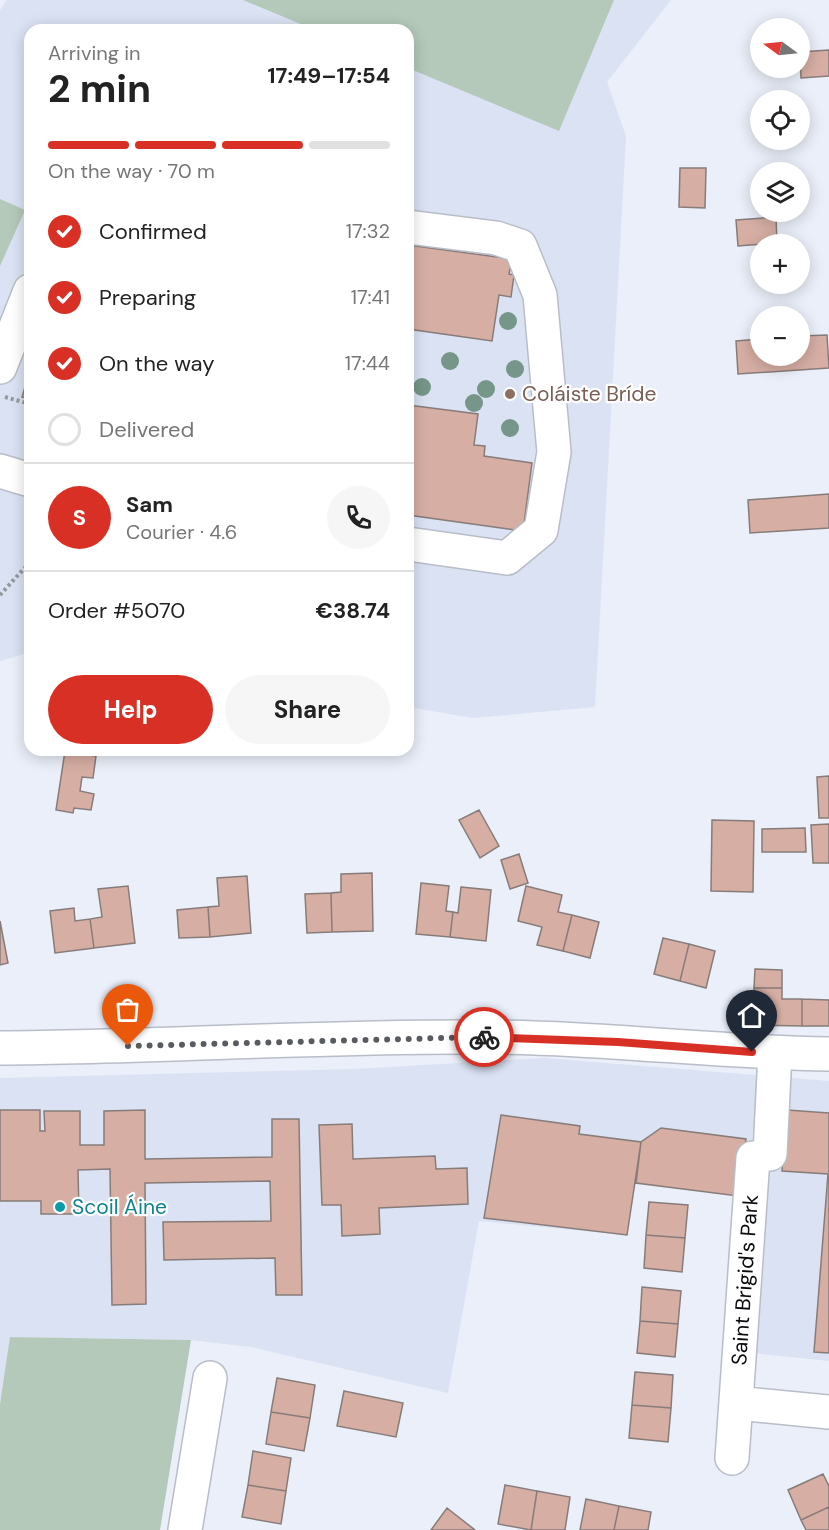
<!DOCTYPE html>
<meta charset="utf-8">
<style>
body{margin:0;font-family:"DM Sans",sans-serif;background:#f6f6f6;color:#222;height:100vh;display:flex;flex-direction:column;font-size:22px;white-space:nowrap}
*{box-sizing:border-box;margin:0}
p{font-size:20px;color:#767676}
.icon{flex:none;width:33px;height:33px;fill:none;stroke:currentColor;stroke-width:2;stroke-linecap:round;stroke-linejoin:round}
.map{position:relative;flex:1;overflow:hidden}
.sheet{position:absolute;left:24px;top:24px;width:390px;height:732px;display:flex;flex-direction:column;background:#fff;border-radius:18px;box-shadow:0 3px 15px #0003}
.sheet>*{flex:none}
.needle{width:39px;rotate:285deg}
.buttons{position:absolute;left:750px;top:18px;display:grid;gap:12px}
.buttons a{display:grid;place-items:center;width:60px;height:60px;border-radius:50%;background:#fff;box-shadow:0 3px 15px #0003;font-size:30px}
.pin{position:absolute;display:grid;place-items:center;width:51px;height:51px;color:#fff;margin:-62px -26px;border-radius:50% 50% 50% 0;rotate:-45deg;box-shadow:0 0 6px #0007}
.pin .icon{rotate:45deg}
.courier{position:absolute;display:grid;place-items:center;width:60px;height:60px;margin:-30px;border:4px solid #d93025;border-radius:50%;background:#fff;color:#222;box-shadow:0 2px 8px #0007}
.head em{font-style:normal;font-weight:700}
.head div{display:flex;flex-direction:column-reverse}
.head{display:flex;align-items:center;justify-content:space-between;height:102px;padding:0 24px}
h1{font-size:39px;font-weight:700;line-height:45px}
.bar{display:grid;grid-template-columns:repeat(4,1fr);gap:9px 6px;align-content:center;height:72px;padding:0 24px}
.bar i{height:8px;border-radius:4px;background:#e0e0e0}
.bar .on{background:#d93025}
.bar p{grid-column:span 4}
.line{display:flex;align-items:center;gap:15px;padding:0 24px;border-top:2px solid #e0e0e0}
.line div{flex:1}
.round{display:grid;place-items:center;flex:none;width:63px;height:63px;border-radius:32px;background:#f6f6f6}
ol{padding:0 24px;list-style:none}
li{display:flex;align-items:center;gap:18px;height:66px}
li p{margin-inline-start:auto}
li .icon{padding:6px;border-radius:50%;background:#d93025;color:#fff;stroke-width:4}
li:last-child{color:#767676}
li i{width:33px;height:33px;border:3px solid #e0e0e0;border-radius:50%}
.button{display:flex;gap:12px;margin-top:auto;padding:12px 24px}
.button a{flex:1;height:69px;border-radius:36px;background:#d93025;color:#fff;font-size:24px;font-weight:700;line-height:69px;text-align:center}
.button a+a{background:#f6f6f6;color:#222}
.map>svg:first-child{display:block}
.built{fill:#dae2f3}
.green{fill:#b4c9ba}
.building{fill:#d6aea4;stroke:#877c79;stroke-width:1.5}
.lines{fill:none;stroke-linecap:round;stroke-linejoin:round}
.minor-casing{stroke:#b8bdc7;stroke-width:36}
.path{stroke:#94989f;stroke-width:4;stroke-dasharray:3 3;stroke-linecap:butt}
.minor{stroke:#fff;stroke-width:33}
.tree{fill:#769689}
.done{stroke:#585b60;stroke-width:6;stroke-dasharray:0 10.8}
.route{stroke:#d93025;stroke-width:8}
.education-dot{fill:#8d6e63;stroke:#fff;stroke-width:2}
.culture-dot{fill:#0f9aa8;stroke:#fff;stroke-width:2}
.labels{text-anchor:middle;stroke-width:4.5;stroke-linejoin:round;paint-order:stroke}
.education-label{font-size:21px;fill:#785e54;stroke:#fff;text-anchor:start}
.culture-label{font-size:21px;fill:#0d838f;stroke:#fff;text-anchor:start}
.street-label{font-size:21px;fill:#0a0b0e;stroke:#fff}
</style>
<div class="map">
<svg width="829" height="1530" viewBox="0 0 829 1530">
<rect width="100%" height="100%" fill="#eaeff9"/>
<path class="built" d="M7,0H671L607,82L626,136L595,707L473,718L408,707V30H30V652L0,661V10Z
M544,1058L829,1081V1361L752,1353L738,1196L636,1183L627,1235L479,1221L448,1393L251,1347L190,1340L11,1337L0,1404V1078L355,1069Z"/>
<path class="green" d="M243,0H614L559,131L408,68V30H315Z
M0,199L25,210L0,266Z
M10,1337L191,1340L160,1530H0V1404Z"/>
<path class="building" d="M829,50V76L801,78L800,52Z
M680,168H706L705,208L679,207Z
M776,217L777,243L738,246L736,220Z
M408,245L512,259L509,274L514,275L511,297L499,295L492,341L408,329Z
M827,335L829,368L738,374L736,341L760,339V356H800V336Z
M30,371V399L22,397Z
M408,405L478,414L474,445L485,446L484,456L532,463L523,531L408,515Z
M829,494V528L750,533L748,500Z
M65,751L96,756L93,778L82,777L80,791L94,794L91,810L74,808L73,813L56,810Z
M829,776V818H819L817,777Z
M479,810L499,846L480,858L459,820Z
M712,820L754,821L753,892L711,891Z
M829,824V863H813L811,825Z
M805,828L806,852H762V829Z
M519,854L528,883L510,889L501,860Z
M372,873L373,931L332,932L331,893L341,892V874Z
M247,876L251,933L210,937L208,907L219,906L217,878Z
M421,883L449,886L446,911L453,912L450,937L416,934Z
M128,886L135,943L94,948L90,919L102,917L98,889Z
M526,886L562,895L558,912L572,915L563,951L537,945L542,927L518,921Z
M461,887L491,890L486,941L450,937L453,912L458,913Z
M331,893L332,932L307,933L305,894Z
M208,907L210,937L179,938L177,910Z
M74,908L75,921L90,919L94,948L55,953L50,911Z
M572,915L599,922L590,958L563,951Z
M0,921L8,963L0,965Z
M663,938L689,944L680,981L654,974Z
M689,944L715,951L706,988L680,981Z
M755,969L782,970V988H754Z
M754,988H782V999H802V1026L754,1025Z
M802,999L829,1000V1026H802Z
M0,1110H40V1131H45L44,1111H80V1145H104V1111L145,1110V1159L272,1157V1119H299L302,1295H276L275,1258L164,1260L163,1222L271,1221L270,1181L145,1183L146,1304L112,1305L110,1169L78,1170L79,1214H41V1201H0Z
M787,1110L829,1113V1353L814,1352L828,1174L782,1171Z
M501,1115L580,1126L579,1134L641,1142L627,1235L484,1218Z
M352,1124L353,1159L435,1156L436,1169L467,1168L468,1204L379,1208L380,1234L342,1236L341,1205H322L319,1125Z
M661,1128L746,1139L738,1196L636,1183L641,1142Z
M649,1202L688,1205L685,1238L646,1235Z
M646,1235L685,1238L682,1272L644,1268Z
M642,1287L681,1291L678,1324L640,1321Z
M640,1321L678,1324L675,1357L637,1353Z
M635,1372L673,1375L671,1408L632,1405Z
M277,1378L315,1385L310,1418L271,1412Z
M344,1391L403,1403L396,1437L337,1426Z
M632,1405L671,1408L668,1442L629,1438Z
M271,1412L310,1418L304,1451L266,1444Z
M253,1451L291,1458L286,1491L248,1485Z
M823,1474L829,1486V1507L801,1520L788,1490Z
M248,1485L286,1491L281,1524L242,1517Z
M505,1485L537,1491L531,1530L498,1524Z
M537,1491L570,1497L565,1530H531Z
M586,1499L619,1506L614,1530H580Z
M619,1506L651,1512L648,1530H614Z
M829,1507V1530H806L801,1520Z
M447,1508L475,1530H431Z"/>
<g class="lines">
<g class="minor-casing">
<path id="minor" d="M408,227L496,238L520,246L540,295L554,452L541,530L507,558L408,544
M0,367L30,291
M0,471L30,480
M0,1048C160,1047 320,1036 480,1037C597,1037 713,1052 829,1054
M770,1154L775,1053
M736,1403L829,1412
M732,1458L753,1158
M185,1530L210,1378"/>
</g>
<path class="path" d="M5,397L30,404
M0,595L30,562"/>
<use href="#minor" class="minor"/>
</g>
<g class="tree">
<circle cx="508" cy="321" r="9"/>
<circle cx="450" cy="361" r="9"/>
<circle cx="515" cy="369" r="9"/>
<circle cx="422" cy="387" r="9"/>
<circle cx="486" cy="389" r="9"/>
<circle cx="474" cy="403" r="9"/>
<circle cx="510" cy="428" r="9"/>
</g>
<g class="lines">
<path class="done" d="M128,1046L484,1037"/>
<path class="route" d="M484,1037L618,1042L752,1052"/>
</g>
<circle class="education-dot" cx="510" cy="394" r="6"/>
<circle class="culture-dot" cx="60" cy="1207" r="6"/>
<g class="labels">
<g class="education-label">
<text x="522" y="401">Coláiste Bríde</text>
</g>
<g class="culture-label">
<text x="72" y="1214">Scoil Áine</text>
</g>
<g class="street-label">
<text transform="translate(745 1280) rotate(-86)" y="7">Saint Brigid's Park</text>
</g>
</g>
</svg>
<div class="buttons">
<a><svg class="needle" viewBox="-14 -14 28 28"><path d="M0-13l5 13h-10z" fill="#e53935"/><path d="M0 13l5-13h-10z" fill="#767676"/></svg></a>
<a><svg class="icon" aria-label="locate" viewBox="0 0 24 24"><circle cx="12" cy="12" r="6"/><path d="M12 2v4M12 18v4M2 12h4M18 12h4"/></svg></a>
<a><svg class="icon" aria-label="layers" viewBox="0 0 24 24"><path d="M12 4l9 5-9 5-9-5zM3 14l9 5 9-5"/></svg></a>
<a>+</a>
<a>−</a>
</div>
<div class="pin" style="left:128px;top:1046px;background:#ea580c"><svg class="icon" aria-label="bag" viewBox="0 0 24 24"><path d="M5 8h14l-1 12H6zM9 8a3 3 0 0 1 6 0"/></svg></div>
<div class="pin" style="left:752px;top:1052px;background:#1f2937"><svg class="icon" aria-label="home" viewBox="0 0 24 24"><path d="M3 11l9-7 9 7M6 9v11h12V9"/></svg></div>
<div class="courier" style="left:484px;top:1037px"><svg class="icon" aria-label="bike" viewBox="0 0 24 24"><circle cx="6" cy="16" r="4"/><circle cx="18" cy="16" r="4"/><path d="M6 16l4-8h5l3 8M10 8l3 8H6M13 5h3"/></svg></div>
<section class="sheet">
<div class="head"><div><h1>2 min</h1><p>Arriving in</p></div><em>17:49–17:54</em></div>
<div class="bar"><i class="on"></i><i class="on"></i><i class="on"></i><i></i><p>On the way · 70 m</p></div>
<ol>
<li><svg class="icon" aria-label="check" viewBox="0 0 24 24"><path d="M5 12l5 5 9-10"/></svg>Confirmed<p>17:32</p></li>
<li><svg class="icon" aria-label="check" viewBox="0 0 24 24"><path d="M5 12l5 5 9-10"/></svg>Preparing<p>17:41</p></li>
<li><svg class="icon" aria-label="check" viewBox="0 0 24 24"><path d="M5 12l5 5 9-10"/></svg>On the way<p>17:44</p></li>
<li><i></i>Delivered</li>
</ol>
<div class="line" style="height:108px"><b class="round" style="background:#d93025;color:#fff">S</b><div><b>Sam</b><p>Courier · 4.6</p></div><a class="round"><svg class="icon" aria-label="phone" viewBox="0 0 24 24"><path d="M5 4h4l2 5-3 2q2 4 5 5l2-3 5 2v4C11 20 4 13 5 4z"/></svg></a></div>
<div class="line" style="height:78px"><div>Order #5070</div><b>€38.74</b></div>
<div class="button"><a>Help</a><a>Share</a></div>
</section>
</div>
